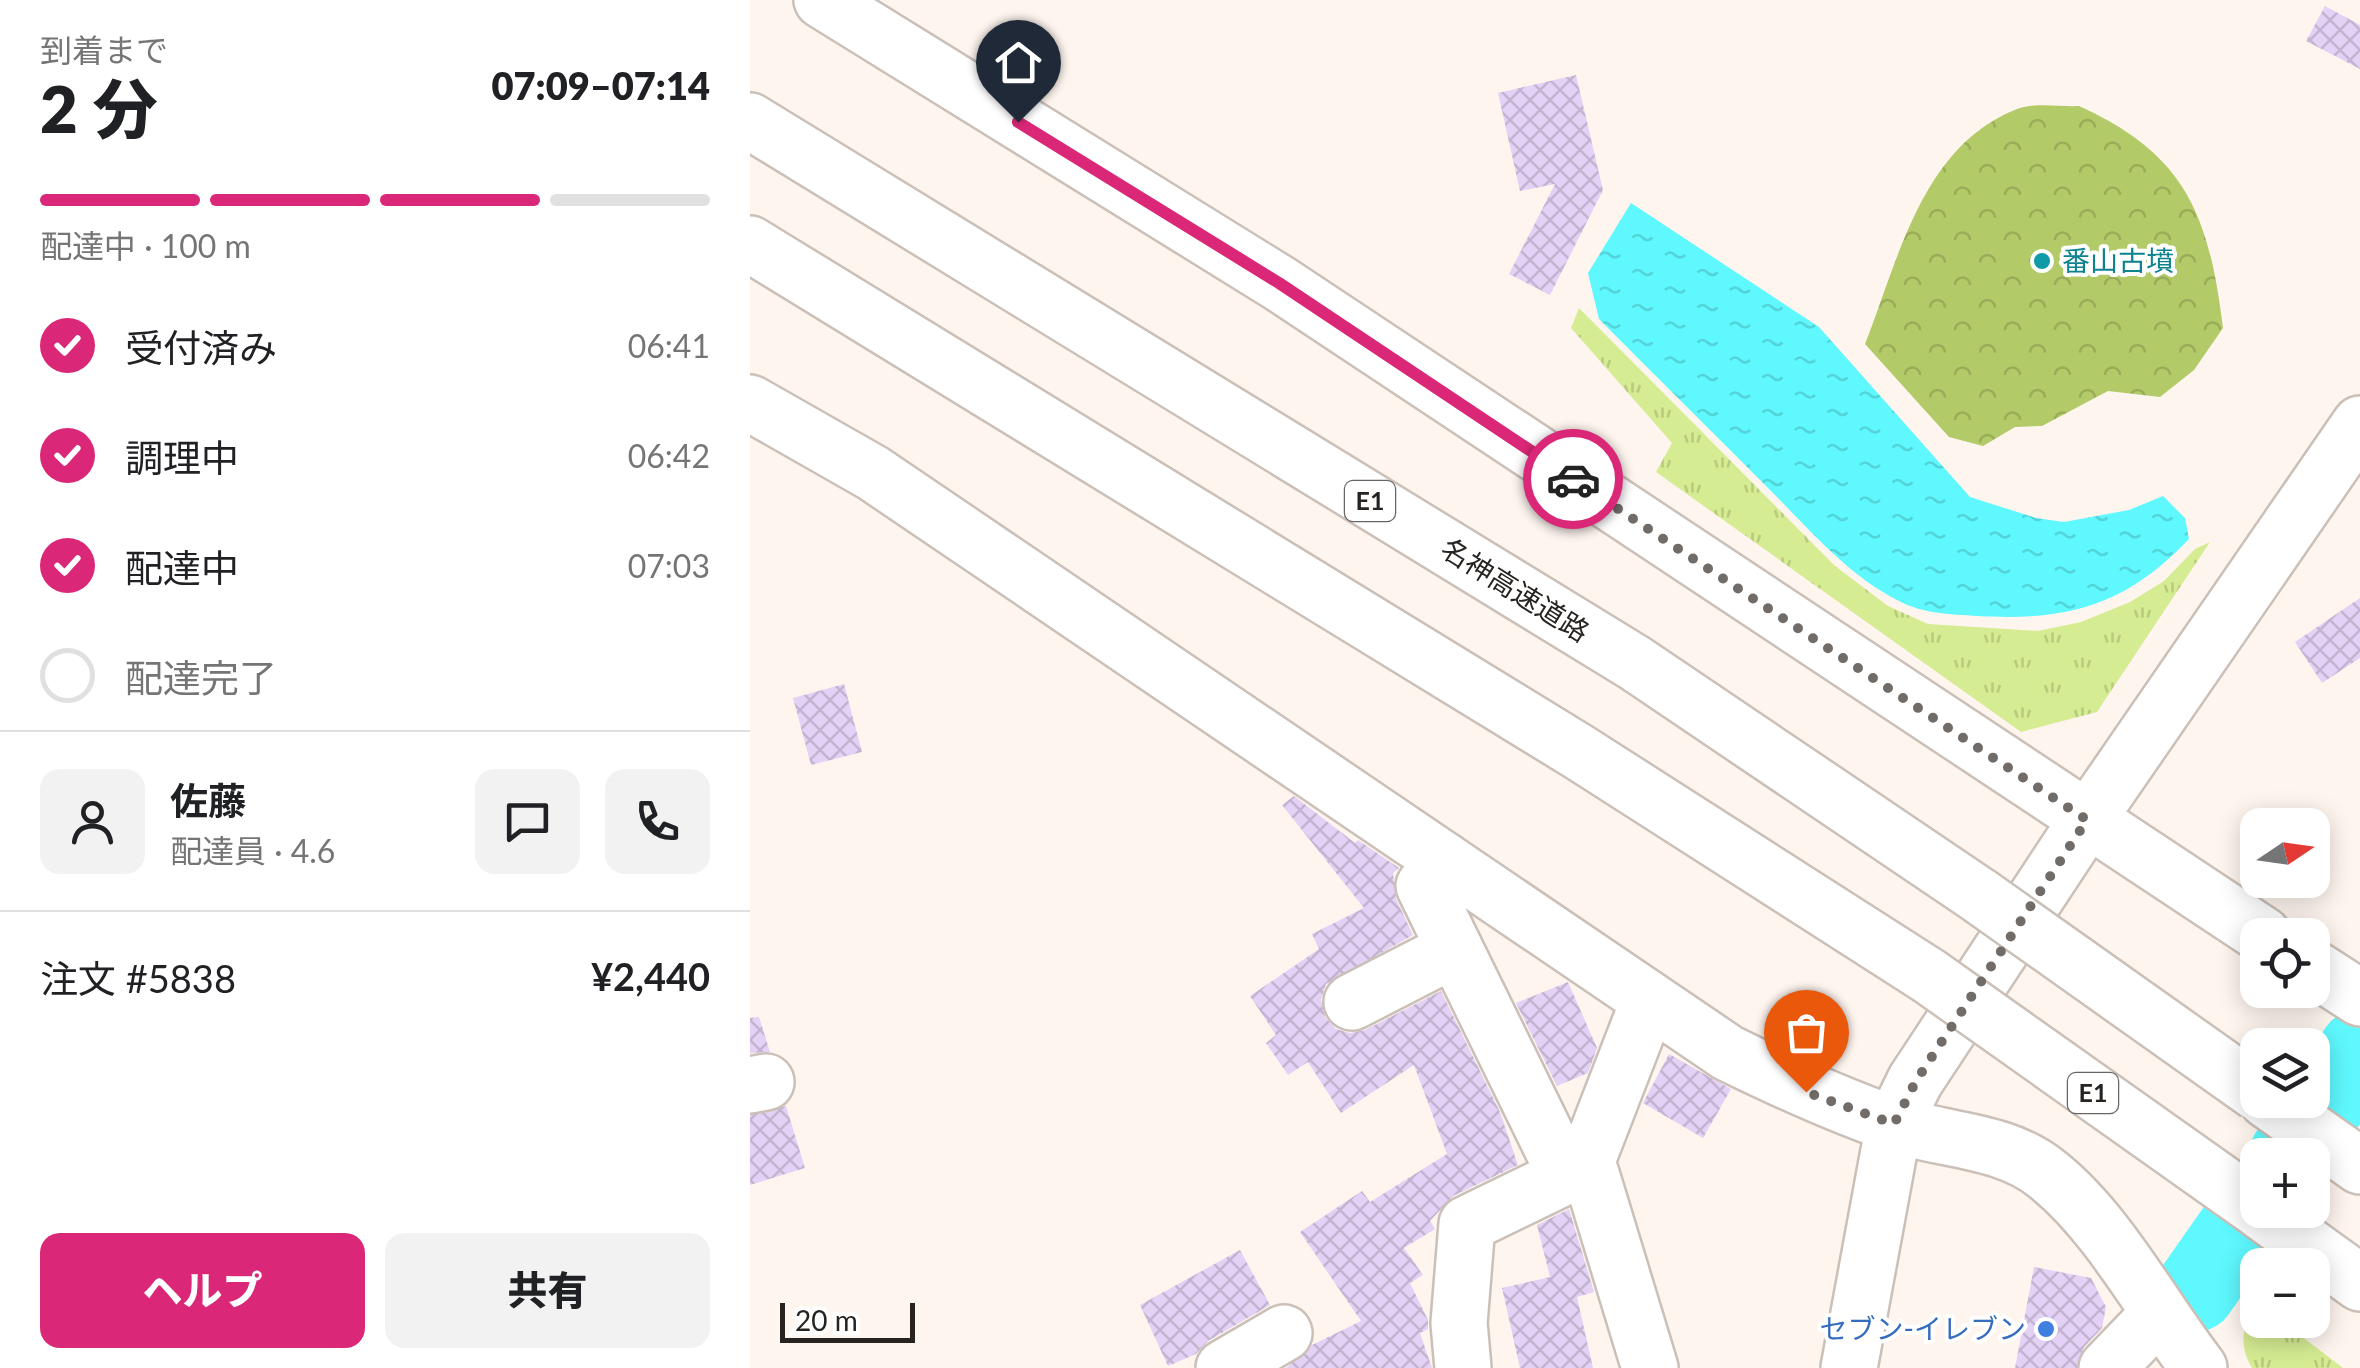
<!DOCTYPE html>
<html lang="ja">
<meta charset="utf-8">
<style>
body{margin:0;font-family:Lato,"Noto Sans JP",sans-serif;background:#f2f2f2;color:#202124;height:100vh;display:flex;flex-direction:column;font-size:38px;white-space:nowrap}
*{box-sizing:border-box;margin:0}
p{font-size:32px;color:#757577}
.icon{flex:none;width:55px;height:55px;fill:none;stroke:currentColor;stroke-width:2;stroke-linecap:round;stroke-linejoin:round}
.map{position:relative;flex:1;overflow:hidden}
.details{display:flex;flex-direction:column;background:#fff;width:750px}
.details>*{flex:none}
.needle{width:65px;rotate:77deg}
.tools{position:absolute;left:1490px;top:808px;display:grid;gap:20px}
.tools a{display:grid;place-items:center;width:90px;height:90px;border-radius:20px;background:#fff;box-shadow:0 5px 25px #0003;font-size:50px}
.scale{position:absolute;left:30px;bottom:25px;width:135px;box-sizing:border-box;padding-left:10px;border:5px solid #272320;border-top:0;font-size:28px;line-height:35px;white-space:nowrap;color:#272320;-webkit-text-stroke:8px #fff;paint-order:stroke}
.pin{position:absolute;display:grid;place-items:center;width:85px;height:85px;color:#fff;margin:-102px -42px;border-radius:50% 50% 50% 0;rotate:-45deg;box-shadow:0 0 10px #0007}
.pin .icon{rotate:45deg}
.courier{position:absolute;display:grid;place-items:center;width:100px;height:100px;margin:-50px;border:8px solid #db2777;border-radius:50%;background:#fff;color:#222;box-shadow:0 2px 12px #0007}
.summary em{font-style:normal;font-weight:800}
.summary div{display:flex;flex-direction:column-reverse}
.summary{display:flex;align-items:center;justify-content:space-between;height:170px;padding:0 40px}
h1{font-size:65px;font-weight:800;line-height:75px}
.bar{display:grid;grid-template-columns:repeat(4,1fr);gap:15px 10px;align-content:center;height:120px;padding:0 40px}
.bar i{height:12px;border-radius:8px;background:#e0e0e0}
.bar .selected{background:#db2777}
.bar p{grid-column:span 4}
.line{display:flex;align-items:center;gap:25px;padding:0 40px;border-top:2px solid #e0e0e0}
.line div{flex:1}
.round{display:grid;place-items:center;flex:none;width:105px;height:105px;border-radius:20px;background:#f2f2f2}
ol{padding:0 40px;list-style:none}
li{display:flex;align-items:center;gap:30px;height:110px}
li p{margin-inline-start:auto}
li .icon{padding:10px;border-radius:50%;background:#db2777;color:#fff;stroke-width:4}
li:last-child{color:#757577}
li i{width:55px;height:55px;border:5px solid #e0e0e0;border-radius:50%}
.primary-button{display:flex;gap:20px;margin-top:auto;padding:20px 40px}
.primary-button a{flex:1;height:115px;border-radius:20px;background:#db2777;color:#fff;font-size:40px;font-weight:800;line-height:115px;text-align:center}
.primary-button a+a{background:#f2f2f2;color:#202124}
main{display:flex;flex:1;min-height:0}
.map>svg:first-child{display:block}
.grass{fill:url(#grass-tufts)}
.forest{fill:url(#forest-crowns)}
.water{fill:url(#water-ripples)}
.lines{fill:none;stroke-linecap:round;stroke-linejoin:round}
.river{stroke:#5ef8fe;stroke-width:82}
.building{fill:url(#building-cross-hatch)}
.minor-casing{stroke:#cbc0b8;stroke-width:60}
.tertiary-casing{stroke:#cbc0b8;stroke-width:60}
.motorway-casing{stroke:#cbc0b8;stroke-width:60}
.minor{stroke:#fff;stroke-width:55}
.tertiary{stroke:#fff;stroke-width:55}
.motorway{stroke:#fff;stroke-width:55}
.motorway-bridge-casing{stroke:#cbc0b8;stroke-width:60;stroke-linecap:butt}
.motorway-bridge{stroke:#fff;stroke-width:55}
.done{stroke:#726c68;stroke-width:10;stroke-dasharray:0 18}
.route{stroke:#db2777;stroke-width:12}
.culture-dot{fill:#0f9aa8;stroke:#fff;stroke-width:4}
.shop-dot{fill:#3f7fe0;stroke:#fff;stroke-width:4}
.labels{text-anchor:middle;stroke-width:8;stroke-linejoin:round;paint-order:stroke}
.shield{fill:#fff;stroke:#686563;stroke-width:2.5}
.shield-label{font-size:25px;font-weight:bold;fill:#272320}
.culture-label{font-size:28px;fill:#0d838f;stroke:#fff;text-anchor:start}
.street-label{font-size:28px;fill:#272320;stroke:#fff}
.shop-label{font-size:28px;fill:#366cbe;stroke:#fff;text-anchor:end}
</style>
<main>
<section class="details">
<div class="summary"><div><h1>2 分</h1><p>到着まで</p></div><em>07:09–07:14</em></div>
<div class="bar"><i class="selected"></i><i class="selected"></i><i class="selected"></i><i></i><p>配達中 · 100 m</p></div>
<ol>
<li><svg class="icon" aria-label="check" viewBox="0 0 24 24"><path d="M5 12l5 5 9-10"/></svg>受付済み<p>06:41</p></li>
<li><svg class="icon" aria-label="check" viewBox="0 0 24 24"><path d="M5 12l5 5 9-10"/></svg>調理中<p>06:42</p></li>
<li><svg class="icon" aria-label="check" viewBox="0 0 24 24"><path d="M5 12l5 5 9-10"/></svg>配達中<p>07:03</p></li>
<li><i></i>配達完了</li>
</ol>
<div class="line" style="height:180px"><a class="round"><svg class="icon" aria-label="person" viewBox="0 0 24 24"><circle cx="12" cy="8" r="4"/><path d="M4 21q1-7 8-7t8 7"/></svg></a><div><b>佐藤</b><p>配達員 · 4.6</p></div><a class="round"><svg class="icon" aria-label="chat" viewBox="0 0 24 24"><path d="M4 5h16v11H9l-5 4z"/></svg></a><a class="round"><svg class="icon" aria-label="phone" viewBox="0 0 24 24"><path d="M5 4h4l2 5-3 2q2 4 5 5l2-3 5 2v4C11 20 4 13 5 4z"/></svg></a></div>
<div class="line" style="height:130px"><div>注文 #5838</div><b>¥2,440</b></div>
<div class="primary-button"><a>ヘルプ</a><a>共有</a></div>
</section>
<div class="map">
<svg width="1610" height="1368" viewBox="0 0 1610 1368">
<defs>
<pattern id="grass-tufts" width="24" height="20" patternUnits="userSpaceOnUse" patternTransform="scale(2.5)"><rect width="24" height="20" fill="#d5ec92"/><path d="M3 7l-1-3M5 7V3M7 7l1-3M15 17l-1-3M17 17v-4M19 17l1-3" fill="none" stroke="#b7ca7e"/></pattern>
<pattern id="forest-crowns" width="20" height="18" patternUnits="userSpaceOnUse" patternTransform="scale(2.5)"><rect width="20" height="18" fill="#b2ca67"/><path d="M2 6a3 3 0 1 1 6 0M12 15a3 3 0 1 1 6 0" fill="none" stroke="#99ad59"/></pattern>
<pattern id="water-ripples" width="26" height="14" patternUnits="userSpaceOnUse" patternTransform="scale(2.5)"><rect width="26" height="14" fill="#5ef8fe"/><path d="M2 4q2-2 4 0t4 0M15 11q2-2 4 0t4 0" fill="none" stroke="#52d4d9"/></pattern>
<pattern id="building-cross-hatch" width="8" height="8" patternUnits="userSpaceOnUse" patternTransform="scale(2.5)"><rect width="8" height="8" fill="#e3d2f5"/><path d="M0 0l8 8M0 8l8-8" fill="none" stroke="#c3b4d2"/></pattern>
</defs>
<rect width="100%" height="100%" fill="#fef5ef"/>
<path class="grass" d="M829,308L1085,566L1138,606L1178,624L1288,631L1331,622L1380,602L1414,581L1445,549L1460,542L1347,712L1271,732L906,472L922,443L821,328Z
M1507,1306L1508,1320H1530L1593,1368H1502C1489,1346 1491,1326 1507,1306Z"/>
<path class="forest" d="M1329,106C1437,155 1459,216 1473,328L1444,370L1410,397L1358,391L1292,426L1265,427L1233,446L1199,437L1115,344C1149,258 1172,146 1267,109C1284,102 1311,107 1329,106Z"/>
<path class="water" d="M881,203L1069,327L1220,497L1286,518L1314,522L1379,510L1413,496L1435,518L1439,539C1375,606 1318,621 1228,616C1199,614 1173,614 1147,600C1098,575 1059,529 1021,491C964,434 906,376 849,319L838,273Z"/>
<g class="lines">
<path class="river" d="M1540,1155L1610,1050
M1445,1291L1508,1201"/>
</g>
<path class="building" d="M1575,6L1610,25V69L1556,41Z
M826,75L853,190L800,295L759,274L805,184L770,191L748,93Z
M1610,598V658L1572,683L1545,642Z
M94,684L112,752L61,765L43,698Z
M544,796L605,843L608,840L649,868L643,873L646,899L663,935L576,984L571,1000L575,1017L586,1029L600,1033L615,1030L691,991L750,1112L768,1165L703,1196L680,1221L685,1229L654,1248L673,1275L660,1283L678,1320V1329L670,1333L682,1368H536L562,1345L611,1321L550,1232L612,1191L620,1202L697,1154L664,1065L591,1113L558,1062L538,1075L516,1043L526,1035L500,996L569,949L562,934L614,908L532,805Z
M818,982L847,1048L838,1073L807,1086L766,1003Z
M9,1017L20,1052L0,1053V1018Z
M919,1054L981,1089L953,1138L893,1103Z
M36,1106L55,1168L0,1185V1115Z
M819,1209L844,1292L827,1297L843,1368H770L752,1288L800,1277L787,1225Z
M490,1250L520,1305L458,1341L446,1354L418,1366L390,1305Z
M1284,1267L1341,1278L1356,1307L1352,1328L1334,1347L1327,1368H1265Z"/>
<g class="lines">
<g class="minor-casing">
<path id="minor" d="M72,0L529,283L1513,935
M0,403L123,473L978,1053C1031,1079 1083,1103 1140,1123C1192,1141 1255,1139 1298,1175C1358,1223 1402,1307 1449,1368
M694,860L674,886L816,1176L841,1174L900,1368
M1562,967L1610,998
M602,1002L705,949
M0,1085L16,1082
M474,1368L534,1333
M713,1368L709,1323L717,1224L816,1176L838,1158L893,1016
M1357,1368L1408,1315"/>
</g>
<g class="tertiary-casing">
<path id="tertiary" d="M1099,1368L1144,1124L1165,1081L1337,820L1610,424"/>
</g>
<g class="motorway-casing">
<path id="motorway" d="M0,121L885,663L1230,896
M0,244L829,752L1179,976
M1517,1100L1610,1166
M1509,1210L1610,1283"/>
</g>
<use href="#minor" class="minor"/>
<use href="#tertiary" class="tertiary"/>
<use href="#motorway" class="motorway"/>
<g class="motorway-bridge-casing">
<path id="motorway-bridge" d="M1230,896L1508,1093
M1179,976L1508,1209"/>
</g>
<use href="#motorway-bridge" class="motorway-bridge"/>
</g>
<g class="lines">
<path class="done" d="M823,479L1337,820L1166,1081L1144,1124L1056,1092"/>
<path class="route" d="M268,122L529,283L823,479"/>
</g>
<circle class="culture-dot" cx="1292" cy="261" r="10"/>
<circle class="shop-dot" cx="1296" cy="1329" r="10"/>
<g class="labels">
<g class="shield">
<rect x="595" y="481" width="50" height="40" rx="8"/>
<rect x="1318" y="1073" width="50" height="40" rx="8"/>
</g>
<g class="shield-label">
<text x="620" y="510">E1</text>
<text x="1343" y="1102">E1</text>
</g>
<g class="culture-label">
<text x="1312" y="271">番山古墳</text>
</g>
<g class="street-label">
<text transform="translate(765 590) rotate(32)" y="10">名神高速道路</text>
</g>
<g class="shop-label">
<text x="1276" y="1339">セブン-イレブン</text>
</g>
</g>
</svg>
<div class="tools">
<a><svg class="needle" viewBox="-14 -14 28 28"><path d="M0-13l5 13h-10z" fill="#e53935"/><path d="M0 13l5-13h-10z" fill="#757577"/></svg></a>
<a><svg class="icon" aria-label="locate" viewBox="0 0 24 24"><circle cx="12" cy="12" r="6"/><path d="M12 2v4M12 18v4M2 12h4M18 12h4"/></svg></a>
<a><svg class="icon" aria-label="layers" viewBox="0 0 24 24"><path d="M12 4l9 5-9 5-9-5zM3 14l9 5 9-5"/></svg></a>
<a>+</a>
<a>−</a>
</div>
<div class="scale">20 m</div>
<div class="pin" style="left:1056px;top:1092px;background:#ea580c"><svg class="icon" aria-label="bag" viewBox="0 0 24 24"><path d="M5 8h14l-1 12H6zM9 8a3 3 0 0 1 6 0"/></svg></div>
<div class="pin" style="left:268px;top:122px;background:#1f2937"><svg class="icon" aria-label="home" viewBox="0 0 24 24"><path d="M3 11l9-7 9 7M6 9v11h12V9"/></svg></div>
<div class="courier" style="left:823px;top:479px"><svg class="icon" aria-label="car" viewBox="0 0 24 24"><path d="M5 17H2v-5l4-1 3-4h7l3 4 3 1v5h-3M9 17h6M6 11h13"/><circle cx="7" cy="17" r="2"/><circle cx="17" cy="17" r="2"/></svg></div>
</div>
</main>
